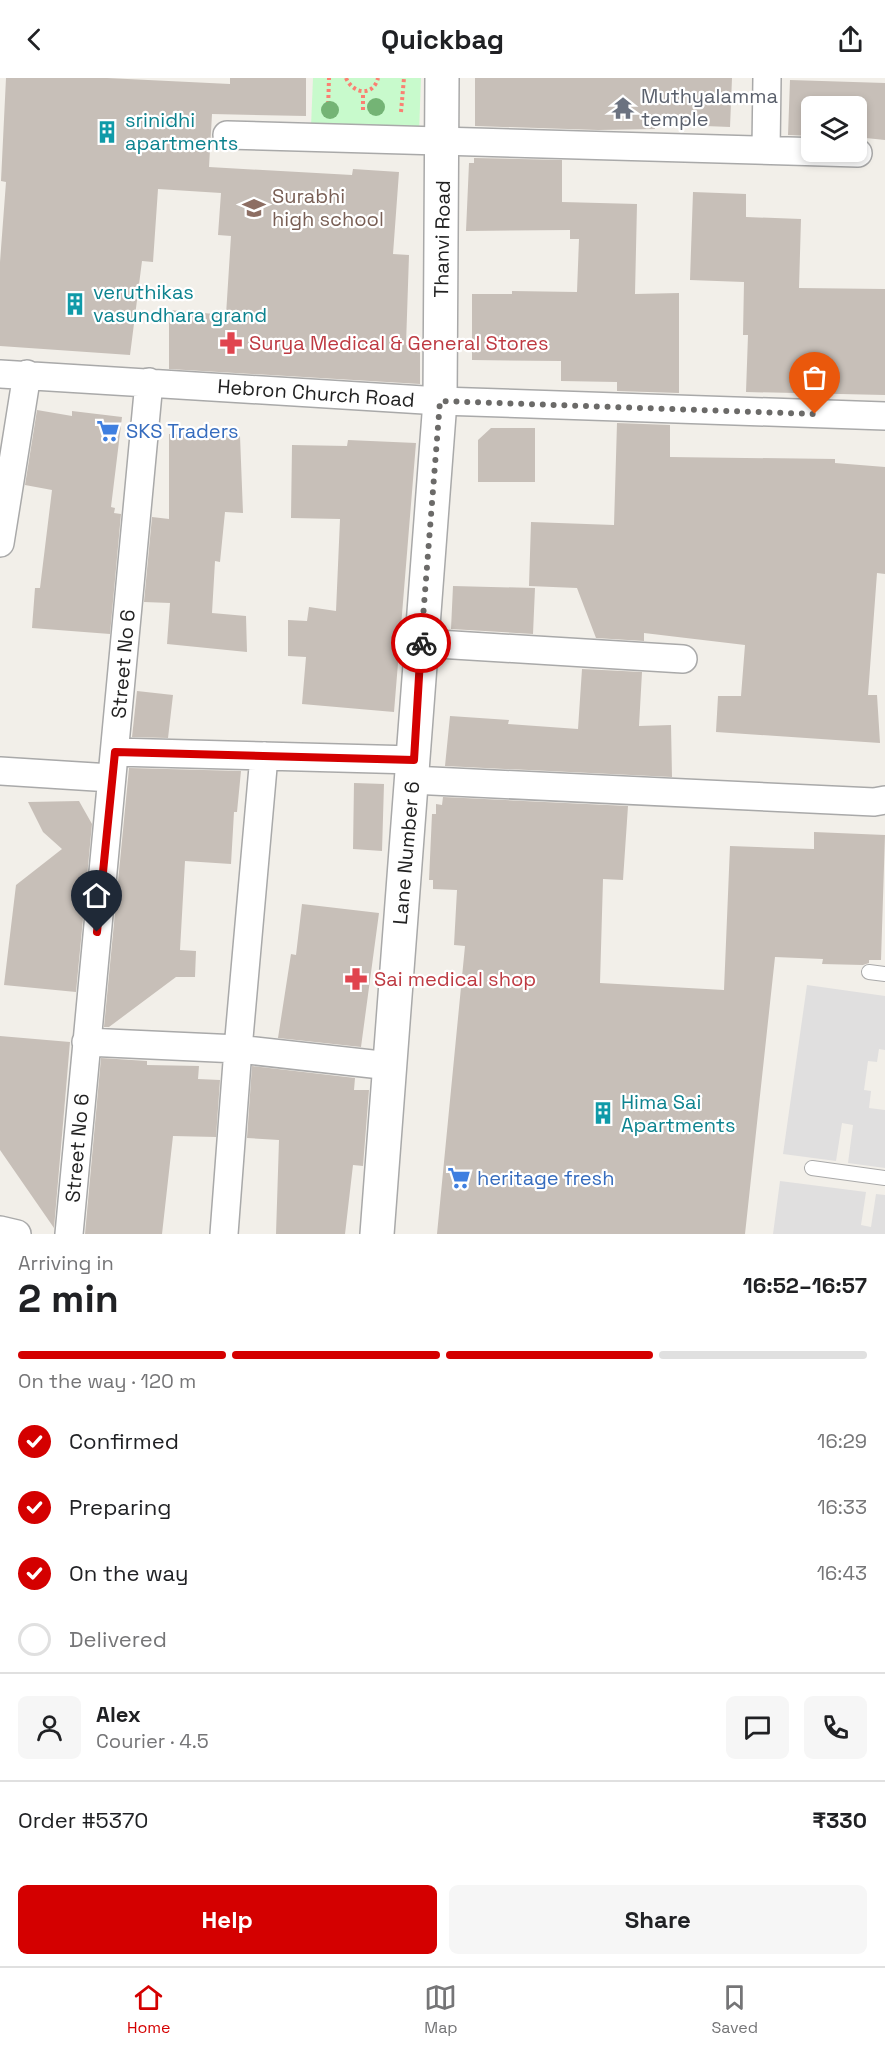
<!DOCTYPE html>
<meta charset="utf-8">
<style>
body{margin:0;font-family:"Space Grotesk",sans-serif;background:#f6f6f6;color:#202124;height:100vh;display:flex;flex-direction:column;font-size:22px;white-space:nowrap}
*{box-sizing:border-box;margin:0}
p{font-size:20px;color:#757577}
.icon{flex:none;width:33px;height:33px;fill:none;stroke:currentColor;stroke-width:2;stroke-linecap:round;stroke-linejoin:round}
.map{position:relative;height:1156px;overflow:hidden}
.details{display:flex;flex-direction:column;background:#fff;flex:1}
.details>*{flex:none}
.controls{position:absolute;left:801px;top:18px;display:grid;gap:12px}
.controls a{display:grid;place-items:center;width:66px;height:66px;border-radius:9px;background:#fff;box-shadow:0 3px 9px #0003;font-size:30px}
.pin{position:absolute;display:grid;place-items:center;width:51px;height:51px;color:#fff;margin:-62px -26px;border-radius:50% 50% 50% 0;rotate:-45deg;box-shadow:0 0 6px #0007}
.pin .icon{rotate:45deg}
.courier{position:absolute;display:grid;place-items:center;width:60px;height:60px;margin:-30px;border:4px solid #d40000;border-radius:50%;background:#fff;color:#222;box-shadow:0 2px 8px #0007}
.head em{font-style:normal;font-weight:800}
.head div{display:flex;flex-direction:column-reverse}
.head{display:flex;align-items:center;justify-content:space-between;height:102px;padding:0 18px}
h1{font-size:39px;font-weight:800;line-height:45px}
.bar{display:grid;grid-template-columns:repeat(4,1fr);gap:9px 6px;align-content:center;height:72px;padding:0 18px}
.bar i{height:8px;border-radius:4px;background:#e0e0e0}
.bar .active{background:#d40000}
.bar p{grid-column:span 4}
.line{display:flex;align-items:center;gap:15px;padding:0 18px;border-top:2px solid #e0e0e0}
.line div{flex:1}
.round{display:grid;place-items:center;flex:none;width:63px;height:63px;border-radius:9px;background:#f6f6f6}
ol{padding:0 18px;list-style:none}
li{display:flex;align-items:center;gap:18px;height:66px}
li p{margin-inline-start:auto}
li .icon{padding:6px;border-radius:50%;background:#d40000;color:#fff;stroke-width:4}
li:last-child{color:#757577}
li i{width:33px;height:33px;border:3px solid #e0e0e0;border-radius:50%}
.primary-button{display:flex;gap:12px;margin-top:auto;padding:12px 18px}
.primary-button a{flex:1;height:69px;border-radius:9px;background:#d40000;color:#fff;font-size:24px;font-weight:800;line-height:69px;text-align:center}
.primary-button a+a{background:#f6f6f6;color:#202124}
header{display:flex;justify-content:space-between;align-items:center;height:78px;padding:0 18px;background:#fff;font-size:27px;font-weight:800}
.dock{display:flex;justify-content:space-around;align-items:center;height:84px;border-top:2px solid #e0e0e0;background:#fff;font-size:16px;color:#757577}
.dock a{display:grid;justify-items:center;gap:3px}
.dock .active{color:#d40000}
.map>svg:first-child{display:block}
.residential{fill:#e0dfdf}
.park{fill:#c8facc}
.building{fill:#c7bfb8}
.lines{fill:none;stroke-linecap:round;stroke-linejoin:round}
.service-casing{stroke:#a9a9a9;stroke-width:16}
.minor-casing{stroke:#a9a9a9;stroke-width:30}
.tertiary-casing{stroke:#a9a9a9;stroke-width:36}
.path{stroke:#fa8072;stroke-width:4;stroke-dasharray:3 3;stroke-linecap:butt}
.service{stroke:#fff;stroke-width:14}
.minor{stroke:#fff;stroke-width:27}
.tertiary{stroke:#fff;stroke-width:33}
.tree{fill:#74b475}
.done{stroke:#6b6a68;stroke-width:6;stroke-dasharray:0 10.8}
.route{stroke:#d40000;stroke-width:8}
.labels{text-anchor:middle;stroke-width:4.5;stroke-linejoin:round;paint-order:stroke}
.worship-label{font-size:20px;fill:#5b616d;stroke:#fff;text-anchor:start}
.culture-label{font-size:20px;fill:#0d838f;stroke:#fff;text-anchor:start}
.education-label{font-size:20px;fill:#785e54;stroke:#fff;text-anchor:start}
.street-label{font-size:20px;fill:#222;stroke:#fff}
.health-label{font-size:20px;fill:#be3a42;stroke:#fff;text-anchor:start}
.shop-label{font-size:20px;fill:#366cbe;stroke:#fff;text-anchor:start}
</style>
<header><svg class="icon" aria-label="back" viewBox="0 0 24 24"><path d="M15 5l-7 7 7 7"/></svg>Quickbag<svg class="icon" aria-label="share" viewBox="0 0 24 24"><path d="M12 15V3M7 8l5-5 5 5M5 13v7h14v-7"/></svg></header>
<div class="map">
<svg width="885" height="1156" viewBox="0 0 885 1156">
<rect width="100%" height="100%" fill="#f2efe9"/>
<path class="residential" d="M807,907L885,918V972L879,971L877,984L868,983L864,1012L871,1013L869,1030L885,1032V1090L848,1085L853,1047L842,1045L836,1083L783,1076Z
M780,1103L866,1114L861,1147L871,1149L876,1116L885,1117V1156H773Z"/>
<path class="park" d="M313,0H421L419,55L311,49Z"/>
<path class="building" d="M6,0H107L230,6V0H306V38L212,36L209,89L352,97L353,91L399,94L393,176L409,177L406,267H420V306L169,291V232L226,237L231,158L218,157L221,115L158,111L153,184L142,183L130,277L0,268V184L6,104L1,103Z
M475,0H732L730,49L655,46V51L598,52L475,48Z
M790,2L885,5V62L856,59V28H812V58L788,57Z
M474,80L562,82V124L637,126L635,216L679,215V315L617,313V304L561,303V283L472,282V216H512V213L577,214L579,161H570V152L466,153L469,85H474Z
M693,114L746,116V139L801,141L799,210L885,211V317L746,314L748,257H743L744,204L690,202Z
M37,332L72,338V333L122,339L111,429L115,430L114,435L121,436L110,556L32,550L35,510H40L52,412L25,407Z
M617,345L670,347V379L835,381V385L885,389V496L877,495L868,617H877L880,665L716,654L718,618H741L745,567L644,555V563L596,560L577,510L529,508L531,444L614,447Z
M491,350H535V404H478V362Z
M169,356L240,358L243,435L225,434L220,484L215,483L212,535L246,538L247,574L167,566L170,525L144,524L152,439L169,441Z
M348,362L416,365L394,634L302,626L306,579L288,578V542L307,543L309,529L336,533L340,441L291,440L292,367L347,368Z
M453,508L535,510L533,556L451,551Z
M582,591L642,594L639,648L671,647L672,699L445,688L450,638L509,642L508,646L578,651Z
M137,613L173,617L168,660L132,659Z
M129,690L241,693L237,734H234L231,786L185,783L180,872L196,873L195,899H176L109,949H104Z
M354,705L384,706L382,773L353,771Z
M443,719L628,728L623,802L603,801L600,905L724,912L730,768L814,771V754L885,757L881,882H869V885L863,887L822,886L823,881L775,879L745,1156H437L465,868L454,867L457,812L433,811V802H429L432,736H436V726L442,727Z
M79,723L92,746L76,914L4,907L16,807L62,771L43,754L28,724Z
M302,826L379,835L361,969L278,960L291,876L296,877Z
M0,958L70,964L54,1150L0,1072Z
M101,980L147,983V987L199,988L198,1001L220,1002L216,1059L173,1058L162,1156H85Z
M252,988L355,1000L354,1012H369L363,1088L353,1087L345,1156H276L279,1062L247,1060Z"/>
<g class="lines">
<g class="service-casing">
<path id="service" d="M869,894L885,896
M812,1090L885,1100"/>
</g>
<g class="minor-casing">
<path id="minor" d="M227,57L858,75
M766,72L767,0
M0,296L440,323L885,338
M0,465L27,296
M421,565L683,581
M115,674L414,682
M0,693L111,700
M411,702L874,724L885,722
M86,964L238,971L390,988
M0,1152L17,1156
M69,1156L149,304
M224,1156L238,971L264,678"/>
</g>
<g class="tertiary-casing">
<path id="tertiary" d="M377,1156L440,323L442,0"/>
</g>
<path class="path" d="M346,0C353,16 373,19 378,0
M328,32L329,0
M363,32V14
M401,34L404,0"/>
<use href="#service" class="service"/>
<use href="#minor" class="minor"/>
<use href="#tertiary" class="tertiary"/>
</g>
<g class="tree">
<circle cx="376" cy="29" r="9"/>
<circle cx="330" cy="32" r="9"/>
</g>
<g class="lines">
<path class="done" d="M421,565L440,323L815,336"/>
<path class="route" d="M97,854L115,674L414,682L421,565"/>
</g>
<defs>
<g id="temple-bare" transform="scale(1.8)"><path d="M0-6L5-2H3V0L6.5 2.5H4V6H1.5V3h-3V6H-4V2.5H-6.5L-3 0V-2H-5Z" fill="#6b7280" stroke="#fff" stroke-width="2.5" paint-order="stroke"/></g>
<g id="building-bare" transform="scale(1.8)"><path d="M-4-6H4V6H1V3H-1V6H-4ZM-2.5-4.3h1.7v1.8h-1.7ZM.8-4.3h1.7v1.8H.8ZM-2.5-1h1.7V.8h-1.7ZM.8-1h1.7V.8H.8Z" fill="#0f9aa8" stroke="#fff" stroke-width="2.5" paint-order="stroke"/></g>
<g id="school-bare" transform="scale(1.8)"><path d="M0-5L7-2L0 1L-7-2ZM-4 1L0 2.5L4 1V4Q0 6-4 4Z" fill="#8d6e63" stroke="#fff" stroke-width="2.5" paint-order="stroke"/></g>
<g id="pharmacy-bare" transform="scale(1.8)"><path d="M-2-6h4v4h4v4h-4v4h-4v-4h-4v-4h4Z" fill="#e0444e" stroke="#fff" stroke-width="2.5" paint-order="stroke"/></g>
<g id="supermarket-bare" transform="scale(1.8)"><path d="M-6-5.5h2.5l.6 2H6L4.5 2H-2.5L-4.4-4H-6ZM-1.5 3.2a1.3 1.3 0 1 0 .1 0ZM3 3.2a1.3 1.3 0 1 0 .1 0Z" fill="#3f7fe0" stroke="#fff" stroke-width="2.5" paint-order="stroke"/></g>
</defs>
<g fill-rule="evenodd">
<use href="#temple-bare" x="623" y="30"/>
<use href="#building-bare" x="107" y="54"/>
<use href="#school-bare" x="254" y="130"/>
<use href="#building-bare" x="75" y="226"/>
<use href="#pharmacy-bare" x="231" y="265"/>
<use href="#supermarket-bare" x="108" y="353"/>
<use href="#pharmacy-bare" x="356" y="901"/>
<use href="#building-bare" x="603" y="1035"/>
<use href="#supermarket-bare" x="459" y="1100"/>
</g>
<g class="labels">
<g class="worship-label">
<text x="641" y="25">Muthyalamma<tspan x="641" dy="23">temple</tspan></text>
</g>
<g class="culture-label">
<text x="125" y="49">srinidhi<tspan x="125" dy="23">apartments</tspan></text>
<text x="93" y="221">veruthikas<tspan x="93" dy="23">vasundhara grand</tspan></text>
<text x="621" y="1031">Hima Sai<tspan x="621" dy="23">Apartments</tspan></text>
</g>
<g class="education-label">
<text x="272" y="125">Surabhi<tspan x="272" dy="23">high school</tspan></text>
</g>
<g class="street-label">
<text transform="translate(442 161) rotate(-89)" y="7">Thanvi Road</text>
<text transform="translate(316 315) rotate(4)" y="7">Hebron Church Road</text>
<text transform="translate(123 586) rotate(-85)" y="7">Street No 6</text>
<text transform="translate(406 775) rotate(-85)" y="7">Lane Number 6</text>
<text transform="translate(77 1070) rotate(-85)" y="7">Street No 6</text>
</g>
<g class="health-label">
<text x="249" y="272">Surya Medical &amp; General Stores</text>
<text x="374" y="908">Sai medical shop</text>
</g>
<g class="shop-label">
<text x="126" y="360">SKS Traders</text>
<text x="477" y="1107">heritage fresh</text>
</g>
</g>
</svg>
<div class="controls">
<a><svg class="icon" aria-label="layers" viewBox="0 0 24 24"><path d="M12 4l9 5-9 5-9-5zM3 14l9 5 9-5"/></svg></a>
</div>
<div class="pin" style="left:815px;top:336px;background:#ea580c"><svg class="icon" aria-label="bag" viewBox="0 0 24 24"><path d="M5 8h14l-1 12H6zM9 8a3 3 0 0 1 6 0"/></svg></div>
<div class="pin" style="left:97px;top:854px;background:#1f2937"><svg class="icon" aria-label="home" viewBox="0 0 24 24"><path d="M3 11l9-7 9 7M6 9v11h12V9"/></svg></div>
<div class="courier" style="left:421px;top:565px"><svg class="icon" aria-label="bike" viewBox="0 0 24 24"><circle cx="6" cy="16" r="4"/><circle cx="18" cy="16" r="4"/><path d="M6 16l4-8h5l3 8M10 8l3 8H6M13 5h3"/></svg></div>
</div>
<section class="details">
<div class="head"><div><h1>2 min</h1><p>Arriving in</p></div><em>16:52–16:57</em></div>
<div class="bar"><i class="active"></i><i class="active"></i><i class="active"></i><i></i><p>On the way · 120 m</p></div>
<ol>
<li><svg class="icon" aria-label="check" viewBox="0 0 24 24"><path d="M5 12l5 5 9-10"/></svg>Confirmed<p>16:29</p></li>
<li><svg class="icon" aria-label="check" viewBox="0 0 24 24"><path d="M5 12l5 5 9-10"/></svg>Preparing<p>16:33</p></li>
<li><svg class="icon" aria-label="check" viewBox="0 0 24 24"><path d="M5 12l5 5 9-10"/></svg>On the way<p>16:43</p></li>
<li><i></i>Delivered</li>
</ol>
<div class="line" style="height:108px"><a class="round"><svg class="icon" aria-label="person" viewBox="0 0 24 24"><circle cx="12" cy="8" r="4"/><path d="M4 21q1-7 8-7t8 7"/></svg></a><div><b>Alex</b><p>Courier · 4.5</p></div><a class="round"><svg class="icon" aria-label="chat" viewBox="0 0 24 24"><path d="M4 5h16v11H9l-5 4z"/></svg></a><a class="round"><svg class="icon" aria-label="phone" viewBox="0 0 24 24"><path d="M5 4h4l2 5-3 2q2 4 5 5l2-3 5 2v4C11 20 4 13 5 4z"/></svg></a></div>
<div class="line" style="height:78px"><div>Order #5370</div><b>₹330</b></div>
<div class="primary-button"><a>Help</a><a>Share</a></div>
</section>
<nav class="dock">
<a class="active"><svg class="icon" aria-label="home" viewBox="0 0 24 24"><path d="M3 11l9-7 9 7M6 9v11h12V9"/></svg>Home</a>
<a><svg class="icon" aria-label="map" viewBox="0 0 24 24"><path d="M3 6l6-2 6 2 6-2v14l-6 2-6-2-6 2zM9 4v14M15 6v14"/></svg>Map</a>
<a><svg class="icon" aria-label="saved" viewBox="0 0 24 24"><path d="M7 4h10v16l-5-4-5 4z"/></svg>Saved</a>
</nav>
